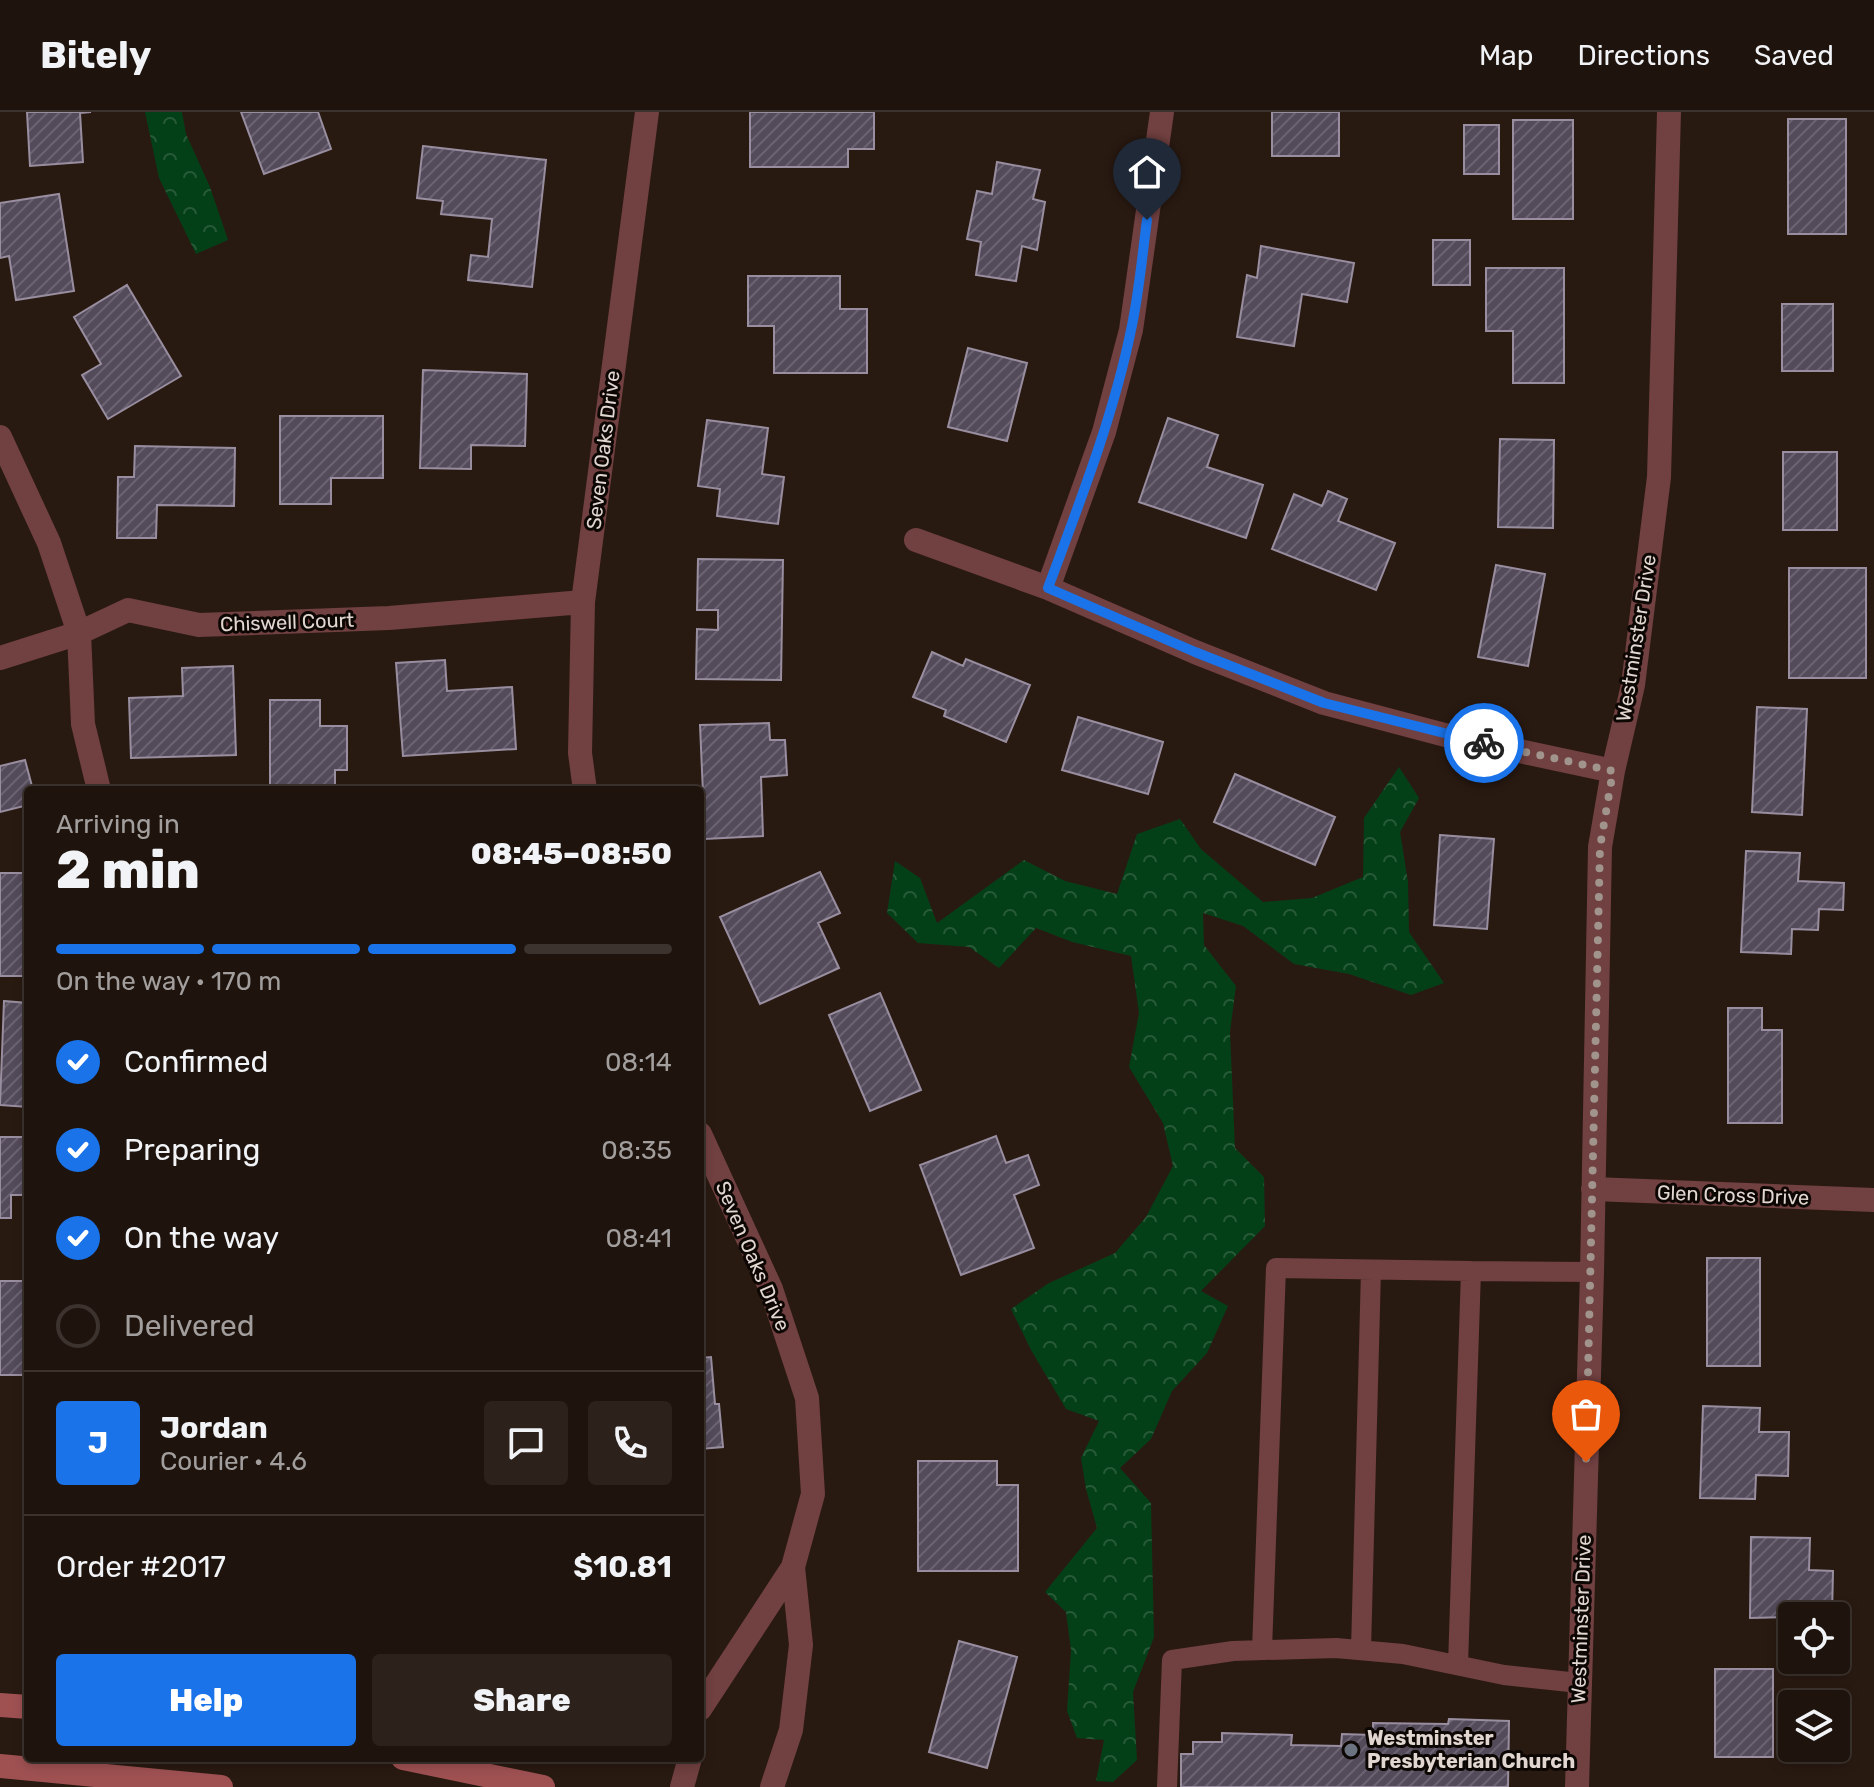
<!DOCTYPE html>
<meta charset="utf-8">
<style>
body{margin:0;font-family:Rubik,sans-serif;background:#2c211b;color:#f1f3f6;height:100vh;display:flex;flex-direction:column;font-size:30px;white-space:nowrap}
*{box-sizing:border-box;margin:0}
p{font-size:26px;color:#a19e9d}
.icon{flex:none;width:44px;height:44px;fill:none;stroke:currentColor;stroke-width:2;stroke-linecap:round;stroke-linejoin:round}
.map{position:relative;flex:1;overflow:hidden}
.drawer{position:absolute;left:24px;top:674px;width:680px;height:976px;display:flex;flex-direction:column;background:#1f140d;border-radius:8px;box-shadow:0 4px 12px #0003,0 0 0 2px #3c332e}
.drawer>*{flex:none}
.tools{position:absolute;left:1778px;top:1490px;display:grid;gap:16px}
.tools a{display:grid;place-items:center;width:72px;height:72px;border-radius:8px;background:#1f140d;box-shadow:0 4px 12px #0003,0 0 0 2px #3c332e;font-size:40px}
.pin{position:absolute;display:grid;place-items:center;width:68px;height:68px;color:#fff;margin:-82px -34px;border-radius:50% 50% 50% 0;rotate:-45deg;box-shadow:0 0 8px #0007}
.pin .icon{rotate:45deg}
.courier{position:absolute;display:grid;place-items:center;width:80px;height:80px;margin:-40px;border:6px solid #1a73e8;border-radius:50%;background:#fff;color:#222;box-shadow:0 2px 10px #0007}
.head em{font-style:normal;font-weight:800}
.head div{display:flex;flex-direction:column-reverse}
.head{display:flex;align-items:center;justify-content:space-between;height:136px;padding:0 32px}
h1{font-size:52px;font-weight:800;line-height:60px}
.bar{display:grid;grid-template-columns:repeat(4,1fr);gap:12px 8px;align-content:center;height:96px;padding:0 32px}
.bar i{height:10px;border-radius:6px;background:#3c332e}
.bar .current{background:#1a73e8}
.bar p{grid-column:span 4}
.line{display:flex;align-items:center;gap:20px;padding:0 32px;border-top:2px solid #3c332e}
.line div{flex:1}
.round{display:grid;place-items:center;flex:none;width:84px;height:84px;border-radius:8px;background:#2c211b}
ol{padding:0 32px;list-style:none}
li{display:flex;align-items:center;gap:24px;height:88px}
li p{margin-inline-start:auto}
li .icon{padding:8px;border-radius:50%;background:#1a73e8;color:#fff;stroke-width:4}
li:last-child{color:#a19e9d}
li i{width:44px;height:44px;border:4px solid #3c332e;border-radius:50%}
.primary-button{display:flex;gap:16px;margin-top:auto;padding:16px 32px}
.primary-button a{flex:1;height:92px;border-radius:8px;background:#1a73e8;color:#fff;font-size:32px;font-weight:800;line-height:92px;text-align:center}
.primary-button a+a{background:#2c211b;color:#f1f3f6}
header{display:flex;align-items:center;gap:48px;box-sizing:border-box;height:112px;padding:0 40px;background:#1f140d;border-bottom:2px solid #3c332e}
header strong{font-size:38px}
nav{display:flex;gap:44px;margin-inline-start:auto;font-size:28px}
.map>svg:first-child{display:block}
.forest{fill:url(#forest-crowns)}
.building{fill:url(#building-hatch);stroke:#988ea0;stroke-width:2}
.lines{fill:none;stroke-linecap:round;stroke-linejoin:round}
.lane{stroke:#714040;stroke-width:20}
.street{stroke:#714040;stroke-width:24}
.secondary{stroke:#9f5152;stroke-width:24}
.done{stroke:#a1948d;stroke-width:8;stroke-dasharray:0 14.4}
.route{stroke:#1a73e8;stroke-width:10}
.worship-dot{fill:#6b7280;stroke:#0d0704;stroke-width:3}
.labels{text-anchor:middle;stroke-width:6;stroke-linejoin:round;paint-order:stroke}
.street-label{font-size:20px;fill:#e1d6d0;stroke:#0d0704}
.poi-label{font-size:20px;font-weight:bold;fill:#e1d6d0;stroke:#0d0704;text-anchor:start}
</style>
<header>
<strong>Bitely</strong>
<nav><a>Map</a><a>Directions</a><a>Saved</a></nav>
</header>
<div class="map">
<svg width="1874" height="1675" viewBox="0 0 1874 1675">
<defs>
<pattern id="forest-crowns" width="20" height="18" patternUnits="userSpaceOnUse" patternTransform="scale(2)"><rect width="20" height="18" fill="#033f17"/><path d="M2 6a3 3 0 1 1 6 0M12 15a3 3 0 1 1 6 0" fill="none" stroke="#275a38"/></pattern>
<pattern id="building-hatch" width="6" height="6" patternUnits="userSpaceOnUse" patternTransform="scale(2)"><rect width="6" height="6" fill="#534a5a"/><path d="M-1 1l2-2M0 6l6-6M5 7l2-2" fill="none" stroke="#6b6371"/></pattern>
</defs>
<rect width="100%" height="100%" fill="#291a11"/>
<path class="forest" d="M145,0H182L186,22L210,75L228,128L196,142L159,66Z
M1399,655L1419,686L1400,720L1408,770L1409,820L1444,871L1411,883L1349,862L1294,852L1243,814L1203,801L1204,833L1236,874L1230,920L1235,1036L1264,1065L1265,1114L1201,1179L1228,1194L1207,1241L1172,1279L1151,1327L1120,1356L1151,1391L1154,1525L1133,1580L1137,1648L1113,1670L1096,1669L1104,1628L1077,1626L1067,1599L1071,1538L1066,1500L1045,1480L1097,1416L1086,1377L1081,1346L1099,1309L1066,1297L1031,1238L1011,1197L1049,1171L1115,1141L1146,1105L1173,1054L1163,1011L1129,955L1139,901L1131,844L1072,830L1036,816L999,856L969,835L918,831L887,801L895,749L920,766L937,811L1024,748L1065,769L1117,782L1137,722L1180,707L1201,737L1263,790L1312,786L1363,765L1364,706Z"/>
<path class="building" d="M27,0H91L80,1L83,50L30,54Z
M241,0H318L331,37L264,62Z
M750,0H874V37H848V55H750Z
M1272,0H1339V44H1272Z
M1788,7H1846V122H1788Z
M1513,8H1573V107H1513Z
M1464,13H1499V62H1464Z
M423,34L546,48L532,175L468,168L471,143L488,145L492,107L441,102L443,89L417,86Z
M997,50L1040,58L1033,87L1045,90L1037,138L1022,134L1016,169L976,163L981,130L967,127L977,79L992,82Z
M59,82L74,179L16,188L9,144L0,146V91Z
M1433,128H1470V173H1433Z
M1261,134L1354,151L1347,190L1302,182L1294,234L1237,225L1247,163L1257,166Z
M1486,156H1564V271H1513V219H1486Z
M748,164H840V197H867V261H774V214H748Z
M127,173L181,264L108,307L82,263L101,252L74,205Z
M1782,192H1833V259H1782Z
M968,236L1027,251L1007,329L948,315Z
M423,258L527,262L525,334L471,333V357L420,356Z
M280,304H383V366H331V392H280Z
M1168,306L1218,323L1207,355L1263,373L1246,426L1139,390Z
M707,308L768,316L762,362L784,365L778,412L717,404L720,377L698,374Z
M1500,327L1554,328L1553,416L1498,415Z
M135,334L235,336L234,394L157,393L156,426H117L118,365H134Z
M1783,340H1837V418H1783Z
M1328,379L1347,387L1338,409L1395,431L1376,478L1272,437L1294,382L1322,394Z
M698,447L783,448L781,568L696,567L697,517L718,518V498H697Z
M1496,453L1545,462L1528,554L1478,545Z
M1789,456H1866V566H1789Z
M932,540L963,554L966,547L1030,573L1006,630L944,604L946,598L913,585Z
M445,548L447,579L512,575L516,637L403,644L396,551Z
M233,554L236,643L131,646L129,586L183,584L182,556Z
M270,588H320V614H347V658H335V678H270Z
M1757,595L1807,597L1802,703L1752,700Z
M1078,605L1163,630L1148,682L1062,658Z
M769,611L770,628H785L787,663L761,665L763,724L705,727L700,613Z
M25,648L33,678H28V693L0,700V654Z
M1235,662L1335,705L1315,753L1214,710Z
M1440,723L1494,727L1487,817L1434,813Z
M1746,739L1800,741L1798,769L1844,771L1843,798L1819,797L1818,818L1792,817L1791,842L1741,840Z
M820,760L840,801L818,811L839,856L760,892L720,805Z
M0,761H23V814H28V864H0Z
M880,881L921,978L870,999L829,903Z
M4,889L28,891V995L0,993Z
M1728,896H1762V918H1782V1011H1728Z
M996,1024L1006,1051L1028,1043L1039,1073L1014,1083L1034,1136L961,1163L920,1053Z
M0,1025H28V1083H11V1106H0Z
M1707,1146H1760V1254H1707Z
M0,1169H28V1263H0Z
M711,1245L715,1292H719L723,1335L700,1337V1246Z
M1703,1294L1760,1296L1759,1320H1789L1788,1364L1756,1363L1755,1387L1700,1386Z
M918,1349H997V1373H1018V1459H918Z
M1751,1425L1810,1426L1809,1458L1833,1459L1832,1504L1750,1506Z
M959,1529L1017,1545L987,1656L929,1640Z
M1715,1557H1773V1645H1715Z
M1449,1607L1509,1609L1508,1675H1181V1642H1193V1630H1222V1621L1292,1623L1291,1633L1341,1634L1342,1622L1373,1623V1611L1448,1612Z"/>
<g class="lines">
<path class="lane" d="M1262,1538L1276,1156L1471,1159
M1361,1538L1371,1158
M1458,1553L1471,1159L1592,1160
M1167,1675L1172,1548L1233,1539L1336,1536L1403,1542L1504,1563L1579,1571"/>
<path class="street" d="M0,325L49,431L79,521L83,612L99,678
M916,428L1048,476L1195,540L1324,591L1445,623L1613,659
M1048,476L1104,320L1131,218L1162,0
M0,546L79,521L128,498L199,513L389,506L583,490
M585,678L580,641L583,490L647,0
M700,1022L771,1177L807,1286L813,1382L793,1455L700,1597
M1593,1077L1874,1088
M682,1675L690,1646
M772,1675L791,1618L801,1533L793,1455
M1577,1675L1592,1160L1600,735L1613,659L1633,573L1659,365L1669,0"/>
<path class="secondary" d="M0,1593L28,1595
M403,1646L543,1675
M0,1654L221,1675"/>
</g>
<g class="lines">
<path class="done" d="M1484,631L1613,659L1600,735L1586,1350"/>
<path class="route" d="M1147,108C1142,145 1139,182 1131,218C1113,306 1079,392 1048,476L1195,540L1324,591L1484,631"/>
</g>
<circle class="worship-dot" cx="1351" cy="1638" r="8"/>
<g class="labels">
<g class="street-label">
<text transform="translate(603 338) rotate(-83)" y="7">Seven Oaks Drive</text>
<text transform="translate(287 510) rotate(-2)" y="7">Chiswell Court</text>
<text transform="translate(1636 526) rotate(-81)" y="7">Westminster Drive</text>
<text transform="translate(1733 1083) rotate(2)" y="7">Glen Cross Drive</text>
<text transform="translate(753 1144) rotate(67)" y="7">Seven Oaks Drive</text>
<text transform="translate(1581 1507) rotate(-88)" y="7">Westminster Drive</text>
</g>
<g class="poi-label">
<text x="1367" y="1633">Westminster<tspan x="1367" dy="23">Presbyterian Church</tspan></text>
</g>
</g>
</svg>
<div class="tools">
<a><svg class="icon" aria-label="locate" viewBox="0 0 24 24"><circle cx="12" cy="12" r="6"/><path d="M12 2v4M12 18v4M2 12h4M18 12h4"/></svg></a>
<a><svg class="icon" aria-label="layers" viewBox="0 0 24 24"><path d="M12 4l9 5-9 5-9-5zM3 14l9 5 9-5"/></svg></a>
</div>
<div class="pin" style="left:1586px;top:1350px;background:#ea580c"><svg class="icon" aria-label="bag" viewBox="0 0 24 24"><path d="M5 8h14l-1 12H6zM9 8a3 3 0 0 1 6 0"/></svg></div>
<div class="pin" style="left:1147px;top:108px;background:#1f2937"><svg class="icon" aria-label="home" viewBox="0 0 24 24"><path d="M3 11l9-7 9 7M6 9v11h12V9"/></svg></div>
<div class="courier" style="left:1484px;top:631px"><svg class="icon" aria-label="bike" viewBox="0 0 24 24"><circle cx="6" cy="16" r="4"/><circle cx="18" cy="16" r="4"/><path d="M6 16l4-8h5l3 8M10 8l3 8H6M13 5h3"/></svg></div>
<section class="drawer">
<div class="head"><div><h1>2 min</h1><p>Arriving in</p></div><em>08:45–08:50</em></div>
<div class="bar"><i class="current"></i><i class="current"></i><i class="current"></i><i></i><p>On the way · 170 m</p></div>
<ol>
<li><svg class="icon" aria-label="check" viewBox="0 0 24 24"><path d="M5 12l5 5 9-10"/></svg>Confirmed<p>08:14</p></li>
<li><svg class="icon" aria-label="check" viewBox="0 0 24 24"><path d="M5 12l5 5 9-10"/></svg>Preparing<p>08:35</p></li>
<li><svg class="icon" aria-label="check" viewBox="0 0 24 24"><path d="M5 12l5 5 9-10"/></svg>On the way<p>08:41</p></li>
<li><i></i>Delivered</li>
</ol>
<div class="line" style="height:144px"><b class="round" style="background:#1a73e8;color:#fff">J</b><div><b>Jordan</b><p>Courier · 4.6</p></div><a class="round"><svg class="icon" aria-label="chat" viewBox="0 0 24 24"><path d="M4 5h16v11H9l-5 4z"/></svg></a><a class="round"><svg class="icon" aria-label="phone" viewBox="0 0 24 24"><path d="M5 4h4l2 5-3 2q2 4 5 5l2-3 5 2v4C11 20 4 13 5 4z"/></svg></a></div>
<div class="line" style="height:104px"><div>Order #2017</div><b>$10.81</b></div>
<div class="primary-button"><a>Help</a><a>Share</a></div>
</section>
</div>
